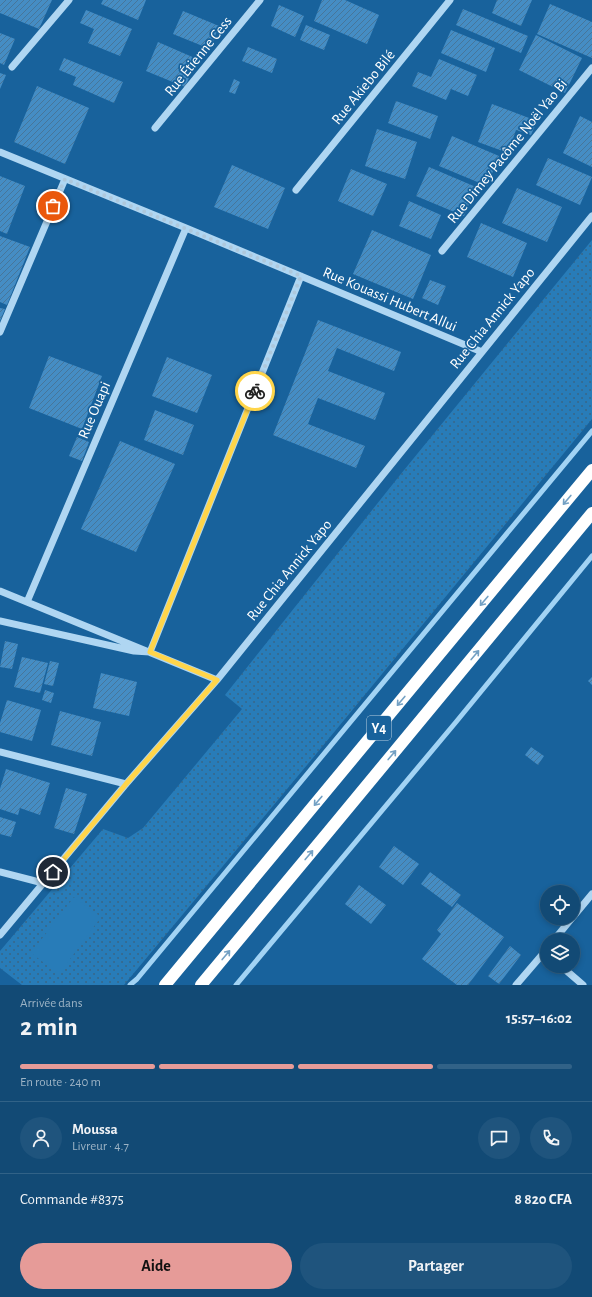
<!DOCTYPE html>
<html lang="fr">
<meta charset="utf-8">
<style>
body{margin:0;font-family:"Alegreya Sans",sans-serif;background:#1f547d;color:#f1f3f6;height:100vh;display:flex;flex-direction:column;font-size:15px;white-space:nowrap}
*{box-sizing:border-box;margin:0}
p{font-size:13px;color:#9cb3c5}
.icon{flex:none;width:22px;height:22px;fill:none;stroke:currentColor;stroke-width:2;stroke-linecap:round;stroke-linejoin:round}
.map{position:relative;height:985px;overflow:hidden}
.details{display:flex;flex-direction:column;background:#124a75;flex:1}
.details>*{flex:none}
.fabs{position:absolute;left:540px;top:885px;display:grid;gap:8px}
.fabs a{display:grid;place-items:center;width:40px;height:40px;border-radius:50%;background:#124a75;box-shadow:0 2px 6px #0003,0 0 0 1px #316287;font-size:20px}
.pin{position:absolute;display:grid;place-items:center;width:34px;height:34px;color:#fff;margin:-17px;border:2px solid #fff;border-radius:50%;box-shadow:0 1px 4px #0007}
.courier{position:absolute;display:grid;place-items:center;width:40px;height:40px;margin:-20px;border:3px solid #ffd54a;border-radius:50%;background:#fff;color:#222;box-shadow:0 1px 5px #0007}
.overview em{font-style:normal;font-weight:700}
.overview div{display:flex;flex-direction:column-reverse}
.overview{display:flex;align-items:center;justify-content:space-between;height:68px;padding:0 20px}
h1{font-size:26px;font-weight:700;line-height:30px}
.bar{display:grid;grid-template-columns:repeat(4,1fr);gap:6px 4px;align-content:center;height:48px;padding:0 20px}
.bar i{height:5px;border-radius:3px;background:#316287}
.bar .selected{background:#e69b98}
.bar p{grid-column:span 4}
.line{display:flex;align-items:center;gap:10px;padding:0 20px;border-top:1px solid #316287}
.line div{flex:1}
.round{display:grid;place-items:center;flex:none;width:42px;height:42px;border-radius:21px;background:#1f547d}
.button{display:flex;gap:8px;margin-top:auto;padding:8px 20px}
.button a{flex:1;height:46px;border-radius:24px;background:#e69b98;color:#111;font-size:16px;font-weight:700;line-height:46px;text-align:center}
.button a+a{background:#1f547d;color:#f1f3f6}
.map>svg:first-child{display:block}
.grass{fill:url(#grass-dots)}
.garden{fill:#287cb8}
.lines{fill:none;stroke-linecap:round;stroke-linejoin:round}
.stream{stroke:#a2d3f4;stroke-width:5}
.building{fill:url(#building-hatch)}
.minor{stroke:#afd6f2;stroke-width:7}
.highway{stroke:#fff;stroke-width:12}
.oneway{stroke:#74a1c4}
.done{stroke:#aec8dc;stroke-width:4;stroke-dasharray:0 7.2}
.route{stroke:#ffd54a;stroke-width:5}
.labels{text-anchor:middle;stroke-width:3.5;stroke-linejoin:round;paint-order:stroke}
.shield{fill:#18629c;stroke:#bad0e1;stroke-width:1}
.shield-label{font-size:14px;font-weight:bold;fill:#fff}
.street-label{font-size:15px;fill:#fff;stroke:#18629c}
</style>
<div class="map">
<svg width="592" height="985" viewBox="0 0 592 985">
<defs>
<pattern id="grass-dots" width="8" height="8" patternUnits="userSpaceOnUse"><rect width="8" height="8" fill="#287cb8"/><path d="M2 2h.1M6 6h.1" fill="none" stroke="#386687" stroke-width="1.8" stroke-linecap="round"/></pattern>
<pattern id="building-hatch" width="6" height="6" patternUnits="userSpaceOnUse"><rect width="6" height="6" fill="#458dc4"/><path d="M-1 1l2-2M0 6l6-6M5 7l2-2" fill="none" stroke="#47769a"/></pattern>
</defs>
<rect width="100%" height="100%" fill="#18629c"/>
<path class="grass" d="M592,240V419L312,759L124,985H22L0,968V951L103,829L128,838L143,828L242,709L225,695L400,475Z"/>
<path class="garden" d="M74,897L101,917L59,974L31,953Z"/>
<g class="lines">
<path class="stream" d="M130,985L137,979L592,431
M236,985L456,722L592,556"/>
</g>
<path class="building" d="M0,0H52L39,29L0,13Z
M103,0H146L138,20L101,4Z
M322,0H345L379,15L367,44L314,21Z
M497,0H532L521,26L492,13Z
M550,4L592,22V58L537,34Z
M279,5L304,16L295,37L271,26Z
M463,9L528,36L521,53L456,25Z
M86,10L132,29L120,56L88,43L94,29L80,23Z
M183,11L219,26L210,49L173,34Z
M306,25L330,35L324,50L300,40Z
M451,30L495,48L486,72L441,53Z
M0,33L15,39L4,65L0,63Z
M536,35L582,58L565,93L519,70Z
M158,42L197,59L185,87L146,71Z
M248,47L277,59L272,73L242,61Z
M64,58L123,82L114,103L73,85L76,77L59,70Z
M439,59L477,75L468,96L451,89L446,100L412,86L418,72L431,77Z
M0,73L6,75L0,89Z
M234,79L240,82L235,94L229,92Z
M37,86L89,108L65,164L14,142Z
M396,101L438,116L430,139L388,123Z
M492,104L537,121L531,135L516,130L508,153L478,142Z
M580,116L592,122V167L563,153Z
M377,129L417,142L405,179L365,166Z
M452,136L499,156L487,186L439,166Z
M548,158L592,177L580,205L536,185Z
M232,165L285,188L268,229L214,207Z
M429,167L476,187L464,216L416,196Z
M351,169L387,184L373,216L338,201Z
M0,176L25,186L7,234L0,231Z
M517,188L562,207L547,242L502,223Z
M409,201L441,215L431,239L399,226Z
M481,223L527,243L513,277L467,257Z
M372,230L431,255L413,299L353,274Z
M0,236L30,247L7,305L0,302Z
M430,280L446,286L438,305L422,298Z
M0,308L5,309L0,321Z
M318,320L401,352L394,371L337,348L328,371L385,393L375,420L318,398L308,424L365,446L356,468L273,435Z
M49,356L102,376L82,429L29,408Z
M167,357L212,375L197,413L152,396Z
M155,410L194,425L183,455L144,440Z
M77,437L89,442L82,461L69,456Z
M120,441L175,464L136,552L81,529Z
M5,641L18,644L12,669L0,667Z
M22,657L48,663L40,693L14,687Z
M50,661L59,663L53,686L44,684Z
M101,673L137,682L129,716L93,708Z
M592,677V685L588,681Z
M45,690L54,693L51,703L42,700Z
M7,700L41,710L32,741L0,732V723Z
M60,711L101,722L92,756L51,745Z
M531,747L544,756L538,765L525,755Z
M6,769L50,783L40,815L20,808L18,815L0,809V789Z
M66,788L87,794L74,834L54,828Z
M0,817L16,822L11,837L0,834Z
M394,846L419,864L403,885L379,867Z
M430,872L461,895L452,907L421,884Z
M359,885L386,905L371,924L345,904Z
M457,903L504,937L468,985H457L422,959L441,934L437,930Z
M510,946L521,955L499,984L488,976Z"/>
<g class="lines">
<path class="minor" d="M12,67L69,0
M155,128L260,0
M0,152L186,228L482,352
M296,190L450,0
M442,251L592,68
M0,332L65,179
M0,591L217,680
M27,602L186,228
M0,621L134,651L150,652L301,276
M0,752L126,784
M0,872L43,883
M573,917L592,894
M0,935L126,784L217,680L592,216
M554,940L572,918
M561,966L583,985
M516,985L547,949"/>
<path class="highway" d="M165,985L592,470
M201,985L329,831L592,513"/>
</g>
<defs><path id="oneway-shaft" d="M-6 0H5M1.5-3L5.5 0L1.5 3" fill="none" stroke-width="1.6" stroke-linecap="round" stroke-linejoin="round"/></defs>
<g class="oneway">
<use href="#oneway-shaft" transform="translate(567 500) rotate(130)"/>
<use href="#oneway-shaft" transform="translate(484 601) rotate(130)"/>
<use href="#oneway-shaft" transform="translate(475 655) rotate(-50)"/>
<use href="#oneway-shaft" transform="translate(401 701) rotate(130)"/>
<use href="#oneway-shaft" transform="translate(392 755) rotate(-50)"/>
<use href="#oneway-shaft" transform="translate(318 801) rotate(130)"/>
<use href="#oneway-shaft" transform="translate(309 855) rotate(-50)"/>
<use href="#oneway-shaft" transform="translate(226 955) rotate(-50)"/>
</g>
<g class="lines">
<path class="done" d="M53,206L65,179L301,276L255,391"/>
<path class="route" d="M53,872L126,784L217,680L150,652L255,391"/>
</g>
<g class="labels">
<rect class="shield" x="367" y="716" width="24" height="24" rx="3"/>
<g class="shield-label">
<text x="379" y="733">Y4</text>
</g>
<g class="street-label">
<text transform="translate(198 56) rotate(-51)" y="5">Rue Étienne Cess</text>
<text transform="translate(363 87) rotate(-51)" y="5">Rue Akiebo Bilé</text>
<text transform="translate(507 151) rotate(-51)" y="5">Rue Dimey Pacôme Noël Yao Bi</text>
<text transform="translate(390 299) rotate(23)" y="5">Rue Kouassi Hubert Allui</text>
<text transform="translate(492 318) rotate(-51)" y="5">Rue Chia Annick Yapo</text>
<text transform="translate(94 410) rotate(-67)" y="5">Rue Ouapi</text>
<text transform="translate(289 570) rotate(-51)" y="5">Rue Chia Annick Yapo</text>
</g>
</g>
</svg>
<div class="fabs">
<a><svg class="icon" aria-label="locate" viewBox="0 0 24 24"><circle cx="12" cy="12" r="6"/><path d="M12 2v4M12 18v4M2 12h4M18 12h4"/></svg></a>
<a><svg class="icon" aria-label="layers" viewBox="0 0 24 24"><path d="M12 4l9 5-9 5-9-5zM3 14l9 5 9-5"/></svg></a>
</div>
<div class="pin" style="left:53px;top:206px;background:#ea580c"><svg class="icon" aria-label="bag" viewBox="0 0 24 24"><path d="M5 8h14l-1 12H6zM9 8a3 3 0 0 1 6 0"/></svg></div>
<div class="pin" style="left:53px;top:872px;background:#1f2937"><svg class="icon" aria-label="home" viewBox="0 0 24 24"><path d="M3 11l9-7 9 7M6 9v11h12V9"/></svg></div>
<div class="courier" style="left:255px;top:391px"><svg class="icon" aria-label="bike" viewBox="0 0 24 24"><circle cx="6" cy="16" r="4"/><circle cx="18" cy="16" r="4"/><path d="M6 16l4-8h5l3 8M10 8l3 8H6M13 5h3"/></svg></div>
</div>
<section class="details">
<div class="overview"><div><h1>2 min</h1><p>Arrivée dans</p></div><em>15:57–16:02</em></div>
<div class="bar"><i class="selected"></i><i class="selected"></i><i class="selected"></i><i></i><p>En route · 240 m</p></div>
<div class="line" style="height:72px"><a class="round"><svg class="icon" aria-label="person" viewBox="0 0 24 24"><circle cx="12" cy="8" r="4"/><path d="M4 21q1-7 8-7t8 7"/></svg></a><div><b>Moussa</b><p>Livreur · 4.7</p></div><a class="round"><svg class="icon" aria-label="chat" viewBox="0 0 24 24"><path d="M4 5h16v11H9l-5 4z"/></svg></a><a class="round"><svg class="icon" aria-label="phone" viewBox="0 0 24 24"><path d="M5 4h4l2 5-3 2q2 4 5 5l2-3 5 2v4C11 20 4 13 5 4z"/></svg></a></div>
<div class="line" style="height:52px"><div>Commande #8375</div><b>8 820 CFA</b></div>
<div class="button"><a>Aide</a><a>Partager</a></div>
</section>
